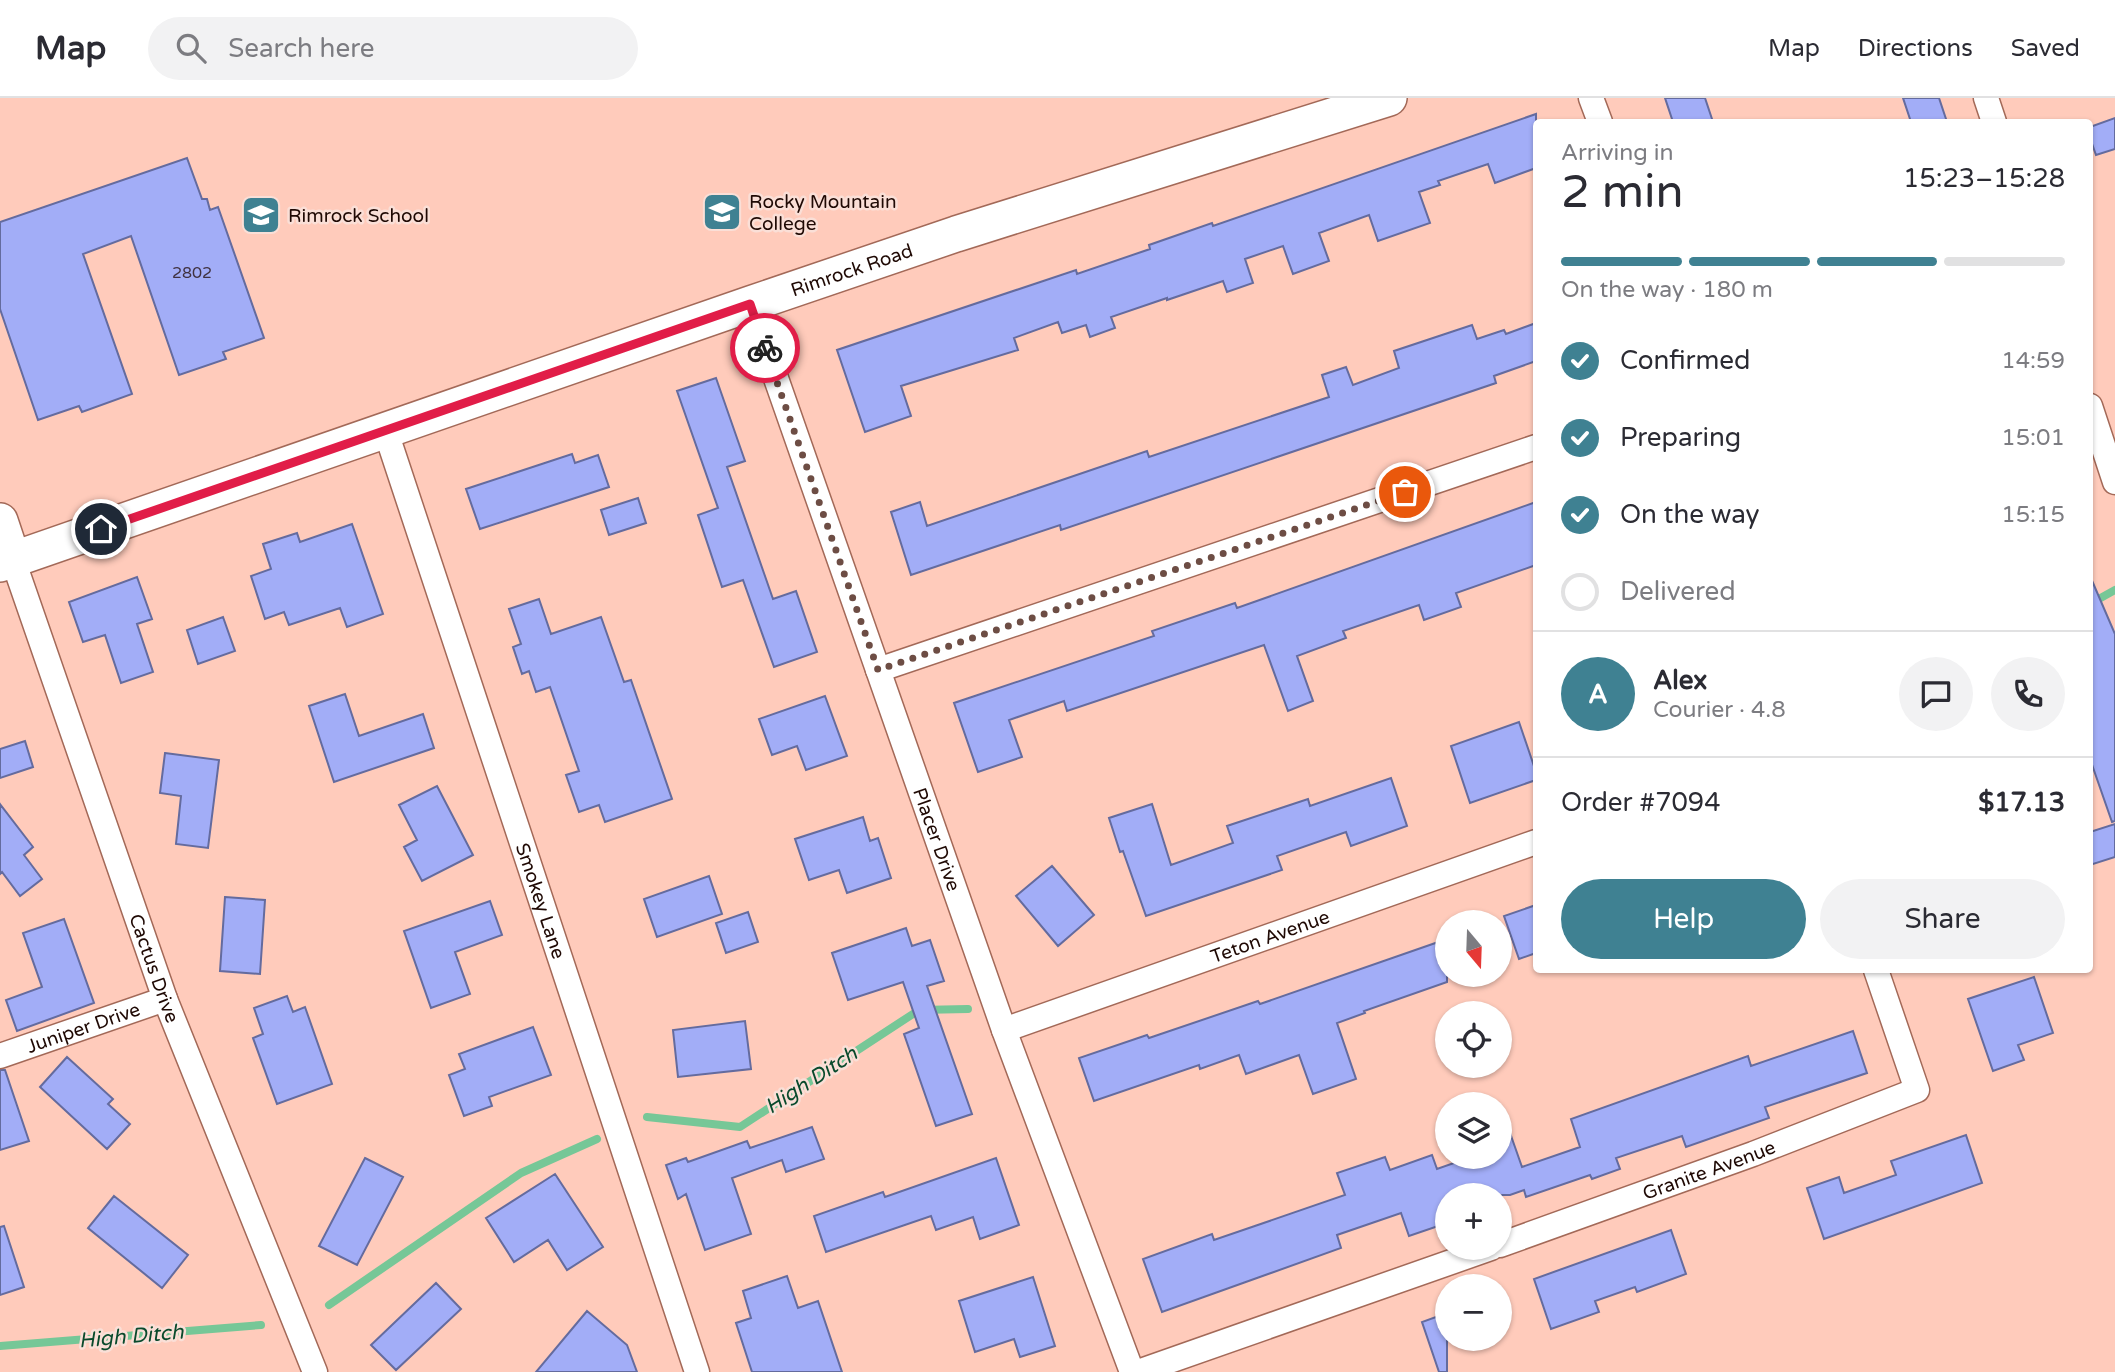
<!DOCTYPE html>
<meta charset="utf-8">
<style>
body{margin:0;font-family:"Varela Round",sans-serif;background:#f2f2f3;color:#2b2b33;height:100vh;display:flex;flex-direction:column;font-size:26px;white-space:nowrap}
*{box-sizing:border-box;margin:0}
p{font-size:23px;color:#7c7c81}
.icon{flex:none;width:38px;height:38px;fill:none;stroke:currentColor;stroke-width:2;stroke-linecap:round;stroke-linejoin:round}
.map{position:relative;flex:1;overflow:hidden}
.details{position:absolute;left:1533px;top:21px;width:560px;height:854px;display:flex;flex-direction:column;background:#fff;border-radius:7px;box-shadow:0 2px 5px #0004}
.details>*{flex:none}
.needle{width:46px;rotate:161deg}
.tools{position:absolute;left:1435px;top:812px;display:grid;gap:14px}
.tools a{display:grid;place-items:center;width:77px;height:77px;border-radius:50%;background:#fff;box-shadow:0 2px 5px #0004;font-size:35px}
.pin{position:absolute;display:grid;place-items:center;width:60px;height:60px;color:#fff;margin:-30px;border:4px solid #fff;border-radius:50%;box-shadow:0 2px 7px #0007}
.courier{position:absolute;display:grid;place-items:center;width:70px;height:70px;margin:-35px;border:5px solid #e11d48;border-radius:50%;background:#fff;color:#222;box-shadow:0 2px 9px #0007}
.headline em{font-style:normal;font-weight:600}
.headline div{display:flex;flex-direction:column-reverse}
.headline{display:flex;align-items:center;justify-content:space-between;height:119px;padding:0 28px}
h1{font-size:46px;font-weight:600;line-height:52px}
.bar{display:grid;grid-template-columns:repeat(4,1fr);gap:10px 7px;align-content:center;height:84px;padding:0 28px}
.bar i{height:9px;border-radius:5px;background:#e1e1e2}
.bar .selected{background:#3f8192}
.bar p{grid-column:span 4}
.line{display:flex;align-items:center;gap:18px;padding:0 28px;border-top:2px solid #e1e1e2}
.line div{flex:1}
.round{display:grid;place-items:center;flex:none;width:74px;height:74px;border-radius:37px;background:#f2f2f3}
ol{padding:0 28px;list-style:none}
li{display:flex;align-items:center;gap:21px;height:77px}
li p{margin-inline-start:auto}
li .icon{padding:7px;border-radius:50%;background:#3f8192;color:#fff;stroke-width:4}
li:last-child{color:#7c7c81}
li i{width:38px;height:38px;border:4px solid #e1e1e2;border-radius:50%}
.primary-button{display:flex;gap:14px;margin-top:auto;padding:14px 28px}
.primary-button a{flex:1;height:80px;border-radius:42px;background:#3f8192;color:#fff;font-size:28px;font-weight:600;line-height:80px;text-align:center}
.primary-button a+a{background:#f2f2f3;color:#2b2b33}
header{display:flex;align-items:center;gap:42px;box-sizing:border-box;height:98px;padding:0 35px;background:#fff;border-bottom:2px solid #e1e1e2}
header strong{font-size:33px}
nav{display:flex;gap:38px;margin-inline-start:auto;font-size:24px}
.search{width:490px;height:63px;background:#f2f2f3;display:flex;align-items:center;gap:18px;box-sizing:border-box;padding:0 24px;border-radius:38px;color:#7c7c81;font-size:26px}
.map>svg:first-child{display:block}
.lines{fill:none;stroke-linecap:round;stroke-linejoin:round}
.stream{stroke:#76c797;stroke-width:8}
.building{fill:#a2adf7;stroke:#646b9e;stroke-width:2}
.street-casing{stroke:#a36958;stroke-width:27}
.secondary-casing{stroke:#a36958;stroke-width:38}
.street{stroke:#fff;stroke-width:24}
.secondary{stroke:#fff;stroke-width:35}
.done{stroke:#6d4d44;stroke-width:7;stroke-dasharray:0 12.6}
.route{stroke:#e11d48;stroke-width:9}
.labels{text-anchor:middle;stroke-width:5;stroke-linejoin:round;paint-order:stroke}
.number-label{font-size:16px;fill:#403241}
.poi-label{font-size:19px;fill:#1f0904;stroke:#fadfd7;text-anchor:start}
.street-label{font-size:19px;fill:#1f0904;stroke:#fadfd7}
.water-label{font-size:21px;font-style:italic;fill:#094a2c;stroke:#fadfd7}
</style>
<header>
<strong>Map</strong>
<div class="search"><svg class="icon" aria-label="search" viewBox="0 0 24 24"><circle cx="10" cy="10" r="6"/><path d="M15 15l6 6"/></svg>Search here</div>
<nav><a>Map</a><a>Directions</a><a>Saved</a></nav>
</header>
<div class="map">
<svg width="2115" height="1274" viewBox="0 0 2115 1274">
<rect width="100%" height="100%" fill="#ffcbbb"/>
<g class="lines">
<path class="stream" d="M2090,502H2097L2115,492
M647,1019L740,1029L919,912L968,911
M329,1207L521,1075L597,1041
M0,1248L261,1227"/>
</g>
<path class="building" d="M1665,0H1705L1713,24H1673Z
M1903,0H1939L1947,24H1911Z
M1536,16V70L1495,85L1488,66L1438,83L1440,87L1419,94L1430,125L1378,143L1369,117L1319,135L1329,163L1293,176L1283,148L1245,161L1253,185L1227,194L1223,183L1167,202V200L1111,219L1115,230L1090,239L1086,227L1062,235L1058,224L1014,240L1018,252L901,288L911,318L865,334L837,252L1076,172L1077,176L1150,151L1149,147L1212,125L1213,128Z
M2115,20V51L2096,57L2090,40V29Z
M187,60L202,101H207L210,112L218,109L264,240L223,254L226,261L179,277L131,138L83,156L132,296L82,314L79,308L38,322L0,211V124Z
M1536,225V263L1494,278L1496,285L1061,432L1060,427L911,477L891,414L920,404L927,428L1147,353L1149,359L1329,299L1322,277L1346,269L1353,287L1399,270L1394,253L1472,227L1477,241L1504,232L1506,236Z
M716,280L745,363L727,369L773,501L796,493L817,554L774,569L743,482L722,489L698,417L718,410L677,293Z
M572,356L575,365L598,357L609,389L480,431L466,391Z
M638,400L646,425L609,437L601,412Z
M1536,404V467L1456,495L1461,509L1424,522L1419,507L1343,533L1346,540L1297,558L1313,603L1288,613L1264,547L1067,613L1064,603L1009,622L1022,659L978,674L954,605L1154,538L1152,533L1235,505L1237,510Z
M352,426L383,516L347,529L340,510L289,527L284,514L265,521L251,478L271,471L263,446L297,435L300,444Z
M2090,478L2115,536V723L2112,724L2090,661Z
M137,479L152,521L137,526L153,574L121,585L105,537L83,544L69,504Z
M539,501L551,536L601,519L624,584L631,582L672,701L605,724L599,707L579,714L566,677L579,673L550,589L536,594L529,573L522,576L513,549L521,546L509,511Z
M223,519L235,553L198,566L187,532Z
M345,596L359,638L423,616L434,650L334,684L309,608Z
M825,598L847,658L806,672L797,648L772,657L759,621Z
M1519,624L1536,674V682L1470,705L1451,648Z
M25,643L33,669L0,680V651Z
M165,655L219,662L208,750L176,746L181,698L160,695Z
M1391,680L1407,728L1351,748L1346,734L1277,758L1282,772L1146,818L1123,753L1120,754L1109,720L1152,706L1171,767L1233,745L1227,728L1308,701L1310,708Z
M437,688L473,757L422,783L404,749L417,742L399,707Z
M0,706L33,749L24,757L42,781L20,798L2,774L0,776Z
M863,719L870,743L878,740L891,780L847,795L839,772L809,782L795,741Z
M2115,726V759L2090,767V734Z
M1052,768L1094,817L1058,848L1016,798Z
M709,778L722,816L657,839L644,801Z
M225,799L265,802L260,876L220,873Z
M490,803L502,837L455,854L470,896L431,910L404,833Z
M1536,807V855L1519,861L1504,818Z
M748,814L758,844L726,855L716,825Z
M64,821L94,905L17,933L6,902L42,889L23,835Z
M906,830L912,848L930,842L944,883L927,888L972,1016L936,1028L904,936L919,930L903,884L848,902L832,855Z
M1447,841V884L1364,913L1365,915L1337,925L1356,981L1313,996L1299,957L1246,976L1239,957L1200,971L1199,967L1094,1003L1079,960L1147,937L1149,940L1258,903L1260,906Z
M2034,879L2053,935L2018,947L2024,962L1993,973L1968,901Z
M287,898L293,914L305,909L332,986L277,1006L253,940L263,936L254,910Z
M745,923L751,971L678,979L673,932Z
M533,929L551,977L489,999L492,1008L464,1018L449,977L465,971L459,956Z
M1853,933L1867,975L1765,1009L1769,1020L1686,1049L1682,1038L1616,1060L1620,1071L1592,1081L1590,1077L1526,1099L1524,1092L1510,1097H1447V1125L1409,1138L1401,1115L1337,1137L1341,1150L1162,1214L1143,1161L1212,1136L1214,1142L1345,1097L1337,1075L1385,1059L1390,1072L1432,1057L1437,1071L1471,1059H1500V1015H1503L1522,1069L1580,1049L1571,1021L1748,958L1751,968Z
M67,959L113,1001L108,1006L130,1026L107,1051L40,989Z
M0,972H5L29,1043L0,1052Z
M812,1029L824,1061L786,1074L782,1062L732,1080L751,1136L705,1152L686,1096L678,1101L666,1067L686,1060L688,1064L747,1043L750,1050Z
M1966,1037L1982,1085L1824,1141L1807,1090L1839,1079L1844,1095L1896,1077L1891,1063Z
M365,1060L403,1079L357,1167L319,1148Z
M996,1060L1019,1127L980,1141L973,1119L936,1132L931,1118L826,1154L814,1118L883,1094L885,1099Z
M555,1076L603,1149L567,1172L548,1142L514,1164L486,1120Z
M114,1098L188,1157L162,1190L88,1130Z
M4,1128L24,1189L0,1197V1129Z
M1671,1132L1686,1176L1637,1194L1635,1189L1595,1203L1599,1214L1551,1231L1534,1181Z
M787,1178L798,1210L818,1203L842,1274H752L736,1225L751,1220L743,1193Z
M1033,1179L1055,1248L1020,1259L1014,1241L975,1254L959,1203Z
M436,1185L461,1211L396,1272L371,1247Z
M587,1213L627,1247L637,1274H536Z
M1447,1215V1274H1439L1422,1224Z"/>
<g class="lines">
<g class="street-casing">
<g id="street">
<path d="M1591,0L1600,24"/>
<path d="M1986,0L1994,24"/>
<path id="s1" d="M750,206L1004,932L1132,1274"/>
<path d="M2090,308L2115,384"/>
<path id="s2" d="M385,331L697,1274"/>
<path id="s3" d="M13,462L165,901L315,1274"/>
<path d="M878,572L1536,349"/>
<path id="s4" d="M1004,932L1536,744"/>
<path id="s5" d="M0,958L165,901"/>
<path id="s6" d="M1500,1147L1753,1056L1917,992L1876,872"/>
<path d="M1138,1274L1491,1150"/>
</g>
</g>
<g class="secondary-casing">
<g id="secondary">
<path d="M0,423L13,462"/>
<path id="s7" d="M0,466L750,206L956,136L1389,0"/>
</g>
</g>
<use href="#street" class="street"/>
<use href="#secondary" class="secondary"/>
</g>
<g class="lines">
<path class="done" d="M765,250L878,572L1405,394"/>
<path class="route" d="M101,431L750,206L765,250"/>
</g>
<defs>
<g id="university-square" transform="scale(2.0125)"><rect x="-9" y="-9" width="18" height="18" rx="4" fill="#3f8192" stroke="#fadfd7"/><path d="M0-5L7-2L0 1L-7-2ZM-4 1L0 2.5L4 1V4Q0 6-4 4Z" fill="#fff"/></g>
<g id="school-square" transform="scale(2.0125)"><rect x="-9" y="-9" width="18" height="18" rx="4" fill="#3f8192" stroke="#fadfd7"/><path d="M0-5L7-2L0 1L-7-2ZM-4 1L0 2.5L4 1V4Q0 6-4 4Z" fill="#fff"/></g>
</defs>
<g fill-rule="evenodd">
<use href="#university-square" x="722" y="114"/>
<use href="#school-square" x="261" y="117"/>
</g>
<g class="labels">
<g class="number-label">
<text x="192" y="180">2802</text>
</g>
<g class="poi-label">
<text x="749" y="110">Rocky Mountain<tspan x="749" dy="22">College</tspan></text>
<text x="288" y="124">Rimrock School</text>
</g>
<g class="street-label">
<text dy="7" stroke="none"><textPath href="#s7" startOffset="901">Rimrock Road</textPath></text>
<text dy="7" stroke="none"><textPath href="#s1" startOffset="567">Placer Drive</textPath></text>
<text dy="7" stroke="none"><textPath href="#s2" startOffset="497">Smokey Lane</textPath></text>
<text dy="7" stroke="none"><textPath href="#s4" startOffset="282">Teton Avenue</textPath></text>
<text dy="7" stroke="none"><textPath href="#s3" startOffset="432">Cactus Drive</textPath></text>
<text dy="7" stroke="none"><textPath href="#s5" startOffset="88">Juniper Drive</textPath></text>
<text dy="7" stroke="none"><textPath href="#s6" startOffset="222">Granite Avenue</textPath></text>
</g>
<g class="water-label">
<text transform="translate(811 982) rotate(-33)" y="7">High Ditch</text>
<text transform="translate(131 1238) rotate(-5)" y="7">High Ditch</text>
</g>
</g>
</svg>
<div class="tools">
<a><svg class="needle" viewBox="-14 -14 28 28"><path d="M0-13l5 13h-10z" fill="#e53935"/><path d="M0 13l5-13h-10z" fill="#7c7c81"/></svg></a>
<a><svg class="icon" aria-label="locate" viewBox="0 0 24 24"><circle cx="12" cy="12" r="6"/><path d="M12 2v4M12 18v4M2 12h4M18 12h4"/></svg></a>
<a><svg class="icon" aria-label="layers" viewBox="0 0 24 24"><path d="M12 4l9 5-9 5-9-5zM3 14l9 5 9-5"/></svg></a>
<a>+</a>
<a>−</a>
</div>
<div class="pin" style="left:1405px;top:394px;background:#ea580c"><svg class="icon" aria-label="bag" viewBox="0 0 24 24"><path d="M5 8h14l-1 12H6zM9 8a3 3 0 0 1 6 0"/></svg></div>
<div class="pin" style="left:101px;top:431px;background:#1f2937"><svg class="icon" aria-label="home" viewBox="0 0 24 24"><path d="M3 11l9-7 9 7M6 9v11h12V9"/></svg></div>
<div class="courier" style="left:765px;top:250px"><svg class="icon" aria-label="bike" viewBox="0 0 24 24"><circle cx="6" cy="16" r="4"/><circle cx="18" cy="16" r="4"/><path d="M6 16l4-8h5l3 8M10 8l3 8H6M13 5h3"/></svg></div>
<section class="details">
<div class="headline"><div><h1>2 min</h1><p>Arriving in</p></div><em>15:23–15:28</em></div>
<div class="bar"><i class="selected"></i><i class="selected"></i><i class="selected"></i><i></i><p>On the way · 180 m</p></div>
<ol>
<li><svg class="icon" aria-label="check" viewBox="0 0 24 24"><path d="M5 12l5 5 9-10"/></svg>Confirmed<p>14:59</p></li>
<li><svg class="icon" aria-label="check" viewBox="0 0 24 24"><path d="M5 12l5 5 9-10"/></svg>Preparing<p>15:01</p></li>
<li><svg class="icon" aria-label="check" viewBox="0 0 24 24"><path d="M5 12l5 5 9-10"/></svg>On the way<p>15:15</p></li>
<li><i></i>Delivered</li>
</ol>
<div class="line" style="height:126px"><b class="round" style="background:#3f8192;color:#fff">A</b><div><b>Alex</b><p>Courier · 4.8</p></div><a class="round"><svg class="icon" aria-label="chat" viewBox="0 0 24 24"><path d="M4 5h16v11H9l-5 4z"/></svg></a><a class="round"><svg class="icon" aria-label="phone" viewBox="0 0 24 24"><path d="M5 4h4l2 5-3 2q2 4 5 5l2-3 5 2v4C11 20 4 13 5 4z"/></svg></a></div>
<div class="line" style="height:91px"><div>Order #7094</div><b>$17.13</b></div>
<div class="primary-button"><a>Help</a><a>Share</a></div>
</section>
</div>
